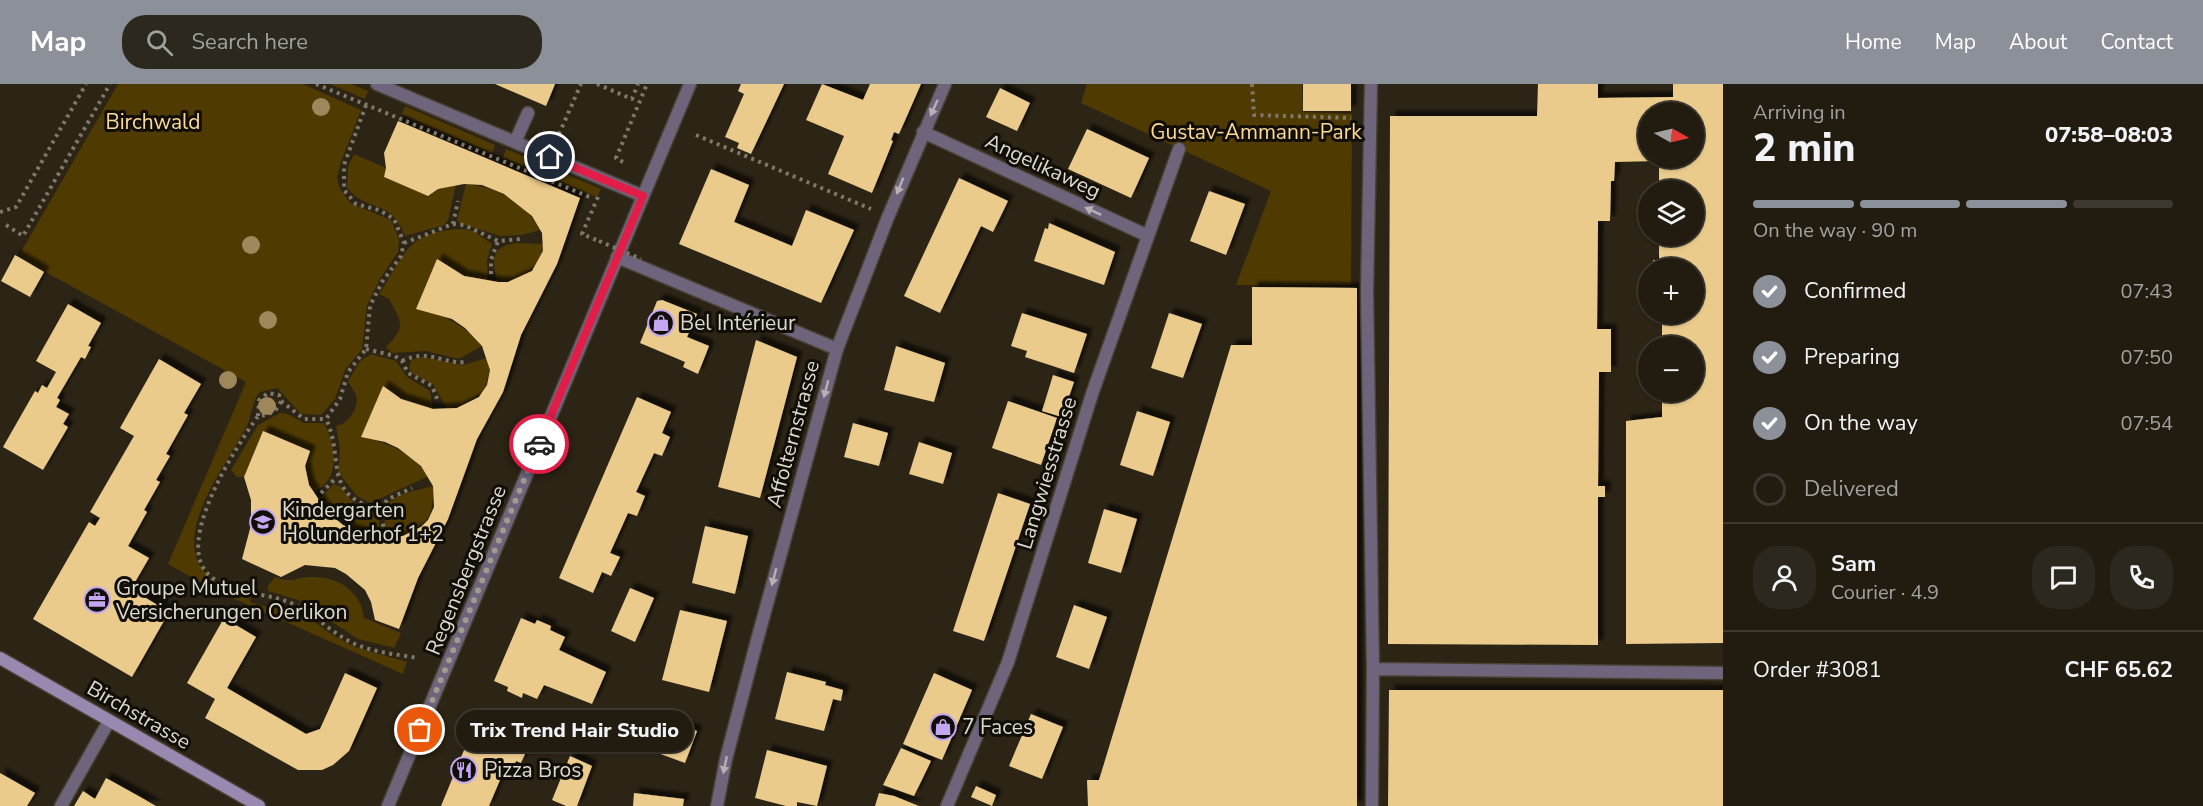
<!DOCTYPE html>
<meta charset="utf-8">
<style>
body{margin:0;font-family:"Nunito Sans",sans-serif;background:#2d281e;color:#f1f3f6;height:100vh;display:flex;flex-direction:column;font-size:22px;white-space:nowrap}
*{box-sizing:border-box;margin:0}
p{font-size:20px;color:#a2a19f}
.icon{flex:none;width:33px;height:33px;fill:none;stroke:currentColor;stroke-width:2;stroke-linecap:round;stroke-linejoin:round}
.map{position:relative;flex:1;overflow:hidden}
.sheet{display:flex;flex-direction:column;background:#211b10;width:480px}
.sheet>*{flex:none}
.needle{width:39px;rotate:98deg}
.fabs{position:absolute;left:1638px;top:18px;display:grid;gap:12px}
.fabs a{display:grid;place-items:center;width:66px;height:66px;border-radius:50%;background:#211b10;box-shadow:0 2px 4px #0004,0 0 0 2px #3e3930;font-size:30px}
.pin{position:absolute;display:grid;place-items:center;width:51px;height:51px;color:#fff;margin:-26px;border:3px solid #fff;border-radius:50%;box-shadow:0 2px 6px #0007}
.courier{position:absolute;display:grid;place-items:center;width:60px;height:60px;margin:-30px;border:4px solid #e11d48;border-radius:50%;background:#fff;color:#222;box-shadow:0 2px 8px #0007}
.bubble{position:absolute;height:42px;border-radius:21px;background:#211b10;box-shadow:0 2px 4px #0004,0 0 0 2px #3e3930;font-size:20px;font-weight:800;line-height:42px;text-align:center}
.head em{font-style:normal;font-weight:800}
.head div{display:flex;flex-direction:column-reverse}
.head{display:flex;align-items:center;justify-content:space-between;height:102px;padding:0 30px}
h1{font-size:39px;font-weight:800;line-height:45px}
.bar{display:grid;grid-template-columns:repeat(4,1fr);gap:9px 6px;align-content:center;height:72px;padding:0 30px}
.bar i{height:8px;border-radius:4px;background:#3e3930}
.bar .on{background:#8c9099}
.bar p{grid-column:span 4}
.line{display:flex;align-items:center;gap:15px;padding:0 30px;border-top:2px solid #3e3930}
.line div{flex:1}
.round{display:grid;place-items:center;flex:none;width:63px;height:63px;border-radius:24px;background:#2d281e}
ol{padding:0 30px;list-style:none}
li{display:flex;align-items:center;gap:18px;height:66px}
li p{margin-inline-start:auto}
li .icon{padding:6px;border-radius:50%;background:#8c9099;color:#fff;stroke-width:4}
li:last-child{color:#a2a19f}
li i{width:33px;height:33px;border:3px solid #3e3930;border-radius:50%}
header{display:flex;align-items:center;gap:36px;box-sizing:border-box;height:84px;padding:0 30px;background:#8c9099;color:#fff}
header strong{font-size:28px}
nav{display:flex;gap:33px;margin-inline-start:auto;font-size:21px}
.search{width:420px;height:54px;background:#2d281e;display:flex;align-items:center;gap:15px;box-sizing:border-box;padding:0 21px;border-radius:24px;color:#a2a19f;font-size:22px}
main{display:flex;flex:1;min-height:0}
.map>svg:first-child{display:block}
.green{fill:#4f3a02}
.building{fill:#eacb8c;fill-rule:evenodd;filter:url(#shadow)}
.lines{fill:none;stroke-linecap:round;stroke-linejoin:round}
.service-casing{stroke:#494133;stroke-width:15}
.minor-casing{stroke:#494133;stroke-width:15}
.tertiary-casing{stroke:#494133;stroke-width:15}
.secondary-casing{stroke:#494133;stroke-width:15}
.path{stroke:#7f796c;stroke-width:4;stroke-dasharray:3 4.5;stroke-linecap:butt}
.service{stroke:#6e657d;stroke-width:12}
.minor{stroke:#6e657d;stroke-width:12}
.tertiary{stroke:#6e657d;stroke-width:12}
.secondary{stroke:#9789b0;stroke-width:12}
.path-bridge{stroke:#7f796c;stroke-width:4;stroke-dasharray:3 4.5;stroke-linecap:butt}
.tree{fill:#9e885b}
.oneway{fill:#b7b1b4}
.done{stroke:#a09a8f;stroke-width:6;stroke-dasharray:0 10.8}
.route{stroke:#e11d48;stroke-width:8}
.labels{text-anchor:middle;stroke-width:6;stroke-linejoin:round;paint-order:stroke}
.park-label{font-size:21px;fill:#fcda95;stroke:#110e07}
.street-label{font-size:21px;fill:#dfdad1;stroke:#110e07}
.poi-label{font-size:21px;fill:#dfdad1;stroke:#110e07;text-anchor:start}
</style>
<header>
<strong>Map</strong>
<div class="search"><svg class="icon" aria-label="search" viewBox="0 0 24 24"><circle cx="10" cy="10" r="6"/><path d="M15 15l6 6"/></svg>Search here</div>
<nav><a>Home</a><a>Map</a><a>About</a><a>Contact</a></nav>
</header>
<main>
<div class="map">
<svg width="1723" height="722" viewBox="0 0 1723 722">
<defs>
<filter id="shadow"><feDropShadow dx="5.5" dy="-5.5" stdDeviation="1.5" flood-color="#0009"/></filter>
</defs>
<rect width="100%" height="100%" fill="#2c2415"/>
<path class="green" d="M118,0H303L361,26L341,78L337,93L339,103L350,119L391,136L399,155L398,168L380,195L367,221L362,265L345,286L335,315L321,331L301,330L277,304L260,308C251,319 252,334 245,346C211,404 147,487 251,512L250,518L274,525L276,519L304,530L331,550L355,563L407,578L403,590L212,505L168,480L246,298L18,173Z
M330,0H351L368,7L365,15Z
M1087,0H1302L1303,28L1352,30L1351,201H1236L1271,107L1081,19Z
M405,22L495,61L492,69L402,30Z
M506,65L601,105L597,113L503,73Z
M354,70L386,84L384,93L428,112L438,105L456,101L448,136L444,141L405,152C390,113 369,130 347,104L348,82Z
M466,100C498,103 525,118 540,146L522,151L500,152L459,139L457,136Z
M463,145L473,147L492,160L487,176L488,198L464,192L443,180L417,225C444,231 464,240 482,262L459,275L426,267L392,269L386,263C406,244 402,238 389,215L379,210C406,169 407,147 463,145Z
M520,159L544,160C542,185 520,197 498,198C490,174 493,160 520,159Z
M371,270L396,277L407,293L430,307L433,325L401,315L383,303L361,353C389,359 411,368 429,392L370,419L357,412L338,388L340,366L336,342C348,341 360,323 356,311C354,306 350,302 348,297L360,277Z
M423,273L463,281L487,274L490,286L484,308L457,324L447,325L433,300L413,290L409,285L411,276Z
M280,329L288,330L304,339H324C333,354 340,385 325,400C322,404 317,406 313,409L305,382L309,367L263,347L244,393H237L231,386L258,341Z
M334,400L341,403L353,418L378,430L381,453C354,447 334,439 318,416Z
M433,402C434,435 425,451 390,453C371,412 402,410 433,402Z
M275,493C294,500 294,493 312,493C337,492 362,508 364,534L401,549L394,564L358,555L298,516L268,507V502Z"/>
<path class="building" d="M495,0H555L546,22Z
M741,0H784L751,70L737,64L739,59L725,53L744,10L738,7Z
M822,0L863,16L870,0H921L899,50L894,48L891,56L893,57L872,109L828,90L844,52L806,36Z
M1303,0H1351V27H1303Z
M1538,0H1598V14L1673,13V0H1723V559L1626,560V337L1662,333V308H1694V262H1662V230H1694V184H1653V176H1659V152H1694V106H1659V77L1615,78L1614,97H1611L1610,137H1598L1597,245H1611V288H1599L1598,402H1605V413H1598V561L1388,560L1390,32H1537ZM1648,28H1694V74H1648Z
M1000,4L1030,19L1017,47L986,33Z
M398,37L580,114L557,180L521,251L503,308L477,355L448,435L418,494L399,545L375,536L371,518L365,506L346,490L335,484L305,481L281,493L242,475L251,441V416L244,393L263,347L310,367L305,382L309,401L327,428L343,441L356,447L387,453L403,452L421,443L428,436L434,423L433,402L421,382L398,364L385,358L361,353L383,302L401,315L433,325L457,324L479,313L487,301L490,286L482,262L465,244L452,235L416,225L437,175L464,192L498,198H508L532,187L543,167L542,149L532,132L504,110L482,101L464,100L438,105L428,112L384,93L386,84L384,69Z
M1087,45L1149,74L1131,114L1068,85Z
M711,85L749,101L734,138L792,162L806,126L854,146L821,219L679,160Z
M959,94L1008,117L993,148L981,142L940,229L904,212Z
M1209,107L1245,120L1226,171L1190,157Z
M1049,139L1115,168L1104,201L1034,177L1045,144L1048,145Z
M15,171L44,188L30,213L1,197Z
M1252,203L1357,204V722H1088L1087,696H1099L1231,261H1252Z
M662,216L697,230L687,253L709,262L698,290L683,283L685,278L640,259L657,217Z
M68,220L101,239L88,262L91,263L85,275L81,273L57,314L60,316L56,323L69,330L63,340L68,343L43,386L3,363L35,307L38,309L42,301L47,304L56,288L36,277Z
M1022,229L1087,250L1074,289L1025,273L1027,267L1011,262Z
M1169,229L1202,240L1183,294L1151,284Z
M756,256L797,273L760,414L718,403Z
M896,262L945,279L934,318L884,306Z
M159,275L201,300L184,329L188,331L166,370L170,372L156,396L160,398L144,426L147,428L128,462L149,474L131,505L169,528L132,593L33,535L89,438L95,442L100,434L90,428L134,352L120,344Z
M1053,291L1074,298L1062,333L1042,327Z
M637,313L671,328L662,349L670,353L662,372L654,369L636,408L645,412L637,432L628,429L610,469L620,473L611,492L602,488L593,509L559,494Z
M1008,317L1057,334L1041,381L992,364Z
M1137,327L1170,338L1153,392L1120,381Z
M853,339L888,349L879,382L844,373Z
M919,358L952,369L943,400L909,390Z
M998,409L1030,420L984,557L953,547Z
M1104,425L1137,435L1121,489L1088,479Z
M705,442L748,452L735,510L692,499Z
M630,504L654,514L635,558L611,547Z
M1074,521L1107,533L1089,585L1056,573Z
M680,526L727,537L709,608L662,596Z
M224,534L256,553L227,604L306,650L320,645L345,589L377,604L349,667L333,681L322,686H298L205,634L215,615L187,599Z
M521,534L535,540L537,536L551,542L550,546L565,553L559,566L606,588L592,620L544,601L537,615L523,609L522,614L507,607L508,603L494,597Z
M787,588L826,598L825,601L843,606L841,617L833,615L824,647L775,635Z
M934,589L972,606L942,676L903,660Z
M1389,606H1723V722H1388Z
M1031,630L1063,643L1042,695L1009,682Z
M661,634L697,647L685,679L644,664L651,644L657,646Z
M476,637L529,661L521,679L516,677L512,686L505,684L489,722H441Z
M901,664L931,677L914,712L883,701Z
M767,666L827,682L817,722L797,718V722H786L755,714Z
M570,672L592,682L577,722H566L552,716Z
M0,689L35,709L27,722H0Z
M106,694L142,714L156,722H74L83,707L95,715Z
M976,702L996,711L992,722L971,713Z
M634,709L684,715L683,722H633Z
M879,709L894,712L919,722H875Z"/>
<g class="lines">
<g class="service-casing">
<path id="service" d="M1371,0L1367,208L1373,585L1372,722
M515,58L528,29
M617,173L837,265
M1373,585L1723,589
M61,722L109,637"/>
</g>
<g class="minor-casing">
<path id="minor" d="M377,0L643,112
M923,48L1146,151
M717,722L726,675L756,560L837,265L888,133L945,0
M947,722L1008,578L1092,310L1179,65"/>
</g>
<g class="tertiary-casing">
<path id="tertiary" d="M388,722L690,0"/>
</g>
<g class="secondary-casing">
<path id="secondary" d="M0,574L259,722"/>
</g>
<path class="path" d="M316,0L592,114
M597,0L632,15L638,0
M1252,0L1254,31L1351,34
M366,21L344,81V106L356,120L379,126L394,135L404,159L401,172L382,198L370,222L366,265L348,288L340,315L326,335C345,374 321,412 380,425L388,415L412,404
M696,51L871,125
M556,57L581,0
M623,78L616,74L647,0
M598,113L582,150L599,157
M0,128L16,123L86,0
M453,140L458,117
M6,141L23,152L110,0
M404,159L453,140L464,141L498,157L521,155
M491,190V176L498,157
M366,265L395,272L402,277L408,289L432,302L438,317
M402,277C429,264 441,280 466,278
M281,317L304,335H326
M258,332L259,316L268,309L279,311L281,317C277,328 269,331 258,332C237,362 173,458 209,491C231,511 266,508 291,519C312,528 327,545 347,556C368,568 395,570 418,574
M321,409L337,393
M380,425L384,445"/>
<use href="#service" class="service"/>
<use href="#minor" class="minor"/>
<use href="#tertiary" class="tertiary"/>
<use href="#secondary" class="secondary"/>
<path class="path-bridge" d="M599,157L641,175"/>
</g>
<g class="tree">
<circle cx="321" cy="23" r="9"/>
<circle cx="251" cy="161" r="9"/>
<circle cx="268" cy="236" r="9"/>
<circle cx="228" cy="296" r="9"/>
<circle cx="267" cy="322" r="9"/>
</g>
<defs><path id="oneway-solid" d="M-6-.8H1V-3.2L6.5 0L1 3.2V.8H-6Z" transform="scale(1.5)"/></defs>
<g class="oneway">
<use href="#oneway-solid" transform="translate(934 24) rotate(115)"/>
<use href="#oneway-solid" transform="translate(900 102) rotate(112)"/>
<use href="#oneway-solid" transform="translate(1093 127) rotate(-155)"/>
<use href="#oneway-solid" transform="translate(826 305) rotate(105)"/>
<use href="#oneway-solid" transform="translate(774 493) rotate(105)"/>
<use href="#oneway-solid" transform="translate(725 681) rotate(102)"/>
</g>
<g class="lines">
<path class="done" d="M420,646L539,360"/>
<path class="route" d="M539,360L643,112L550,73"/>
</g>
<defs>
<g id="shop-ring" transform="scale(1.35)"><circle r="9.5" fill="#110e07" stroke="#c4a7f1" stroke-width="1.5"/><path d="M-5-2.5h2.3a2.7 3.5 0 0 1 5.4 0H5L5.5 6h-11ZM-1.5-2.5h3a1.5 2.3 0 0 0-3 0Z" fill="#c4a7f1"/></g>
<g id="school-ring" transform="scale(1.35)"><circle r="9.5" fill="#110e07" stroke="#c4a7f1" stroke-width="1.5"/><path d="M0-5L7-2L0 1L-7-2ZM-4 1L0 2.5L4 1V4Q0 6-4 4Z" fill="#c4a7f1"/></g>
<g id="office-ring" transform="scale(1.35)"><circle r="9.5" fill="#110e07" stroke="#c4a7f1" stroke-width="1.5"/><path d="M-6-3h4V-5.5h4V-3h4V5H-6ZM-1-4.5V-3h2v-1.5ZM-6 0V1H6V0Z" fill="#c4a7f1"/></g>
<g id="restaurant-ring" transform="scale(1.35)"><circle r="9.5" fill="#110e07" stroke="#c4a7f1" stroke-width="1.5"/><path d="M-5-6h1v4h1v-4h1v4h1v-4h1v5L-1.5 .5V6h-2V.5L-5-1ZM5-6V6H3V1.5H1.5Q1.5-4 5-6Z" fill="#c4a7f1"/></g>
</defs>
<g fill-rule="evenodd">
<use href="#shop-ring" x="661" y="239"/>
<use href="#school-ring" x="263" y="438"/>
<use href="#office-ring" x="97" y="516"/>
<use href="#shop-ring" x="943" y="643"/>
<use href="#restaurant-ring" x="464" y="686"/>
</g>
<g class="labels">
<g class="park-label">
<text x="153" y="45">Birchwald</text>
<text x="1256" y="55">Gustav-Ammann-Park</text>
</g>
<g class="street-label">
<text transform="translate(1043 82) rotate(25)" y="7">Angelikaweg</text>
<text transform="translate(793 350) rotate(-75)" y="7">Affolternstrasse</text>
<text transform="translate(1047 389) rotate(-73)" y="7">Langwiesstrasse</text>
<text transform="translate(466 486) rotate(-68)" y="7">Regensbergstrasse</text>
<text transform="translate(139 631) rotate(30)" y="7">Birchstrasse</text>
</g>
<g class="poi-label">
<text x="680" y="246">Bel Intérieur</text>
<text x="282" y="433">Kindergarten<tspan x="282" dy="24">Holunderhof 1+2</tspan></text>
<text x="116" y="511">Groupe Mutuel<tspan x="116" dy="24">Versicherungen Oerlikon</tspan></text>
<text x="962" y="650">7 Faces</text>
<text x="484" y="693">Pizza Bros</text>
</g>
</g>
</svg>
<div class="fabs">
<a><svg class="needle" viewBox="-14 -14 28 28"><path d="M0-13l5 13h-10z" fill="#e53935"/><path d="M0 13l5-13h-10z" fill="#a2a19f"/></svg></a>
<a><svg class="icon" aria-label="layers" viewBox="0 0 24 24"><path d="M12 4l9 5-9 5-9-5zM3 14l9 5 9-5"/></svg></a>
<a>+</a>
<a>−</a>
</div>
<div class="pin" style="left:420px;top:646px;background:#ea580c"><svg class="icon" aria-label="bag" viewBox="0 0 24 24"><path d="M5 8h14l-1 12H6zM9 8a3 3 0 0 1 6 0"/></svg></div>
<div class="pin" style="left:550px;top:73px;background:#1f2937"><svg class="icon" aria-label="home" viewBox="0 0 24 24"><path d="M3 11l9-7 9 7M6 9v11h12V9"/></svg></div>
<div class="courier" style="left:539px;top:360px"><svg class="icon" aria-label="car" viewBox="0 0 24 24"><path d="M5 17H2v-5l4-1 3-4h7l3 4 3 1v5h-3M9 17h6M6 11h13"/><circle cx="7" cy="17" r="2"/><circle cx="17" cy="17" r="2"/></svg></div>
<div class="bubble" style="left:456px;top:626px;width:237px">Trix Trend Hair Studio</div>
</div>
<section class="sheet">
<div class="head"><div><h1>2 min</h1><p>Arriving in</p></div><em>07:58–08:03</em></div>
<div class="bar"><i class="on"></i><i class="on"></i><i class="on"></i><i></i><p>On the way · 90 m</p></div>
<ol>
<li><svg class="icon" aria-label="check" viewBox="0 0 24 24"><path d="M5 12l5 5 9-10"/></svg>Confirmed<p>07:43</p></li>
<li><svg class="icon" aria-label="check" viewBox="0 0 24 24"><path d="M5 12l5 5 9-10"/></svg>Preparing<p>07:50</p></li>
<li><svg class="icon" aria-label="check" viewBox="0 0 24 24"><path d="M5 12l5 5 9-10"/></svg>On the way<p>07:54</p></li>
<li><i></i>Delivered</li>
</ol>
<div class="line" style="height:108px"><a class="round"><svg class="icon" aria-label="person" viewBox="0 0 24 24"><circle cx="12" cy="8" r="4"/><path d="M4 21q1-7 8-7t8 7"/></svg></a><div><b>Sam</b><p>Courier · 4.9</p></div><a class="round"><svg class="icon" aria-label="chat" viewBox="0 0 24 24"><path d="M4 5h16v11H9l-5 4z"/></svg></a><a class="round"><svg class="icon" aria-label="phone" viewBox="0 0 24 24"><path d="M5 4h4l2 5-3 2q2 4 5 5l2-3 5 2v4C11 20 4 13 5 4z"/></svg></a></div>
<div class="line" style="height:78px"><div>Order #3081</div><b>CHF 65.62</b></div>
</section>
</main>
